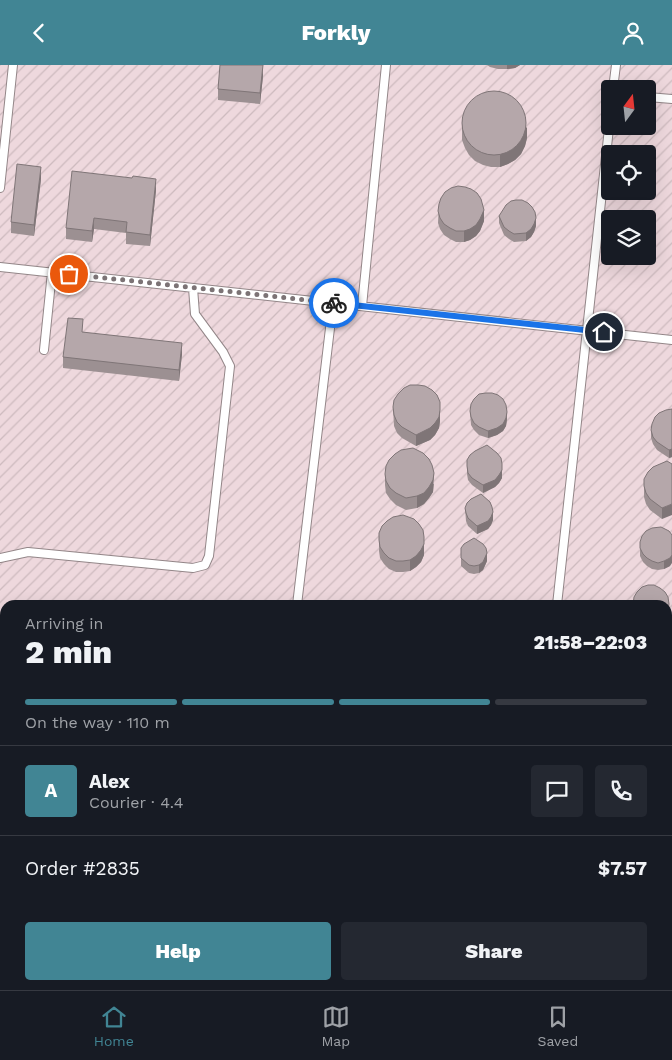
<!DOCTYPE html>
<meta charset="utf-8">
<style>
body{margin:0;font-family:"Work Sans",sans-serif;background:#242831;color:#f1f3f6;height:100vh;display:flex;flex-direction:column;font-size:19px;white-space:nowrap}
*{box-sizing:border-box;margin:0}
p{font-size:16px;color:#9ea1a6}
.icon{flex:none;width:28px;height:28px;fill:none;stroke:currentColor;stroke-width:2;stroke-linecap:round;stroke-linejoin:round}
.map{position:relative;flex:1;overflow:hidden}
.side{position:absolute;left:0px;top:535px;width:672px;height:390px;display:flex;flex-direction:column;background:#171b24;border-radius:15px 15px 0 0;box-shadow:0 5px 20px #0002}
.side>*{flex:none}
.needle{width:32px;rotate:15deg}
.tools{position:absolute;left:601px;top:15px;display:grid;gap:10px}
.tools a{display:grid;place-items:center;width:55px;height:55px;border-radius:5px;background:#171b24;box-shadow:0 5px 20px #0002;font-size:25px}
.pin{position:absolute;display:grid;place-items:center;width:42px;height:42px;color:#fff;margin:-21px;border:2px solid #fff;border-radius:50%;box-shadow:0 1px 5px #0007}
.courier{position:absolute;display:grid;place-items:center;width:50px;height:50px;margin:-25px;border:4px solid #1a73e8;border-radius:50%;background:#fff;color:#222;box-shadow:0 1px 6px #0007}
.head em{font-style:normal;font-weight:800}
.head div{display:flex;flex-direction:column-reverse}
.head{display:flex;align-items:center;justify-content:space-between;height:85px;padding:0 25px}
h1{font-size:32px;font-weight:800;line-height:38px}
.bar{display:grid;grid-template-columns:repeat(4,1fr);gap:8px 5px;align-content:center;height:60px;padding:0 25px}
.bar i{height:6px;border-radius:4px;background:#363941}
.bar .selected{background:#418594}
.bar p{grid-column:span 4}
.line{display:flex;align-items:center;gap:12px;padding:0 25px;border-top:1px solid #363941}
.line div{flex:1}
.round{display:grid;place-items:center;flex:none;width:52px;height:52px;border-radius:5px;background:#242831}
.action{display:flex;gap:10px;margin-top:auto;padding:10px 25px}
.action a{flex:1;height:58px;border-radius:5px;background:#418594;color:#fff;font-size:20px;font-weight:800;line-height:58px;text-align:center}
.action a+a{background:#242831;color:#f1f3f6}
header{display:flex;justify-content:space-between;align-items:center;height:65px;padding:0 25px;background:#418594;color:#fff;font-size:22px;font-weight:800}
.menu{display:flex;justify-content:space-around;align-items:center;height:70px;border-top:1px solid #363941;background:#171b24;font-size:14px;color:#9ea1a6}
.menu a{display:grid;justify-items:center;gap:2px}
.menu .selected{color:#418594}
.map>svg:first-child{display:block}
.industrial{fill:url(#industrial-furrows);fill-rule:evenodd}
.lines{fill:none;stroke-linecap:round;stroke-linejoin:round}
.service-casing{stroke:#938688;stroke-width:10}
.service{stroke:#fff;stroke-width:8}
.wall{fill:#9c9092}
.shaded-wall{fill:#7f7577}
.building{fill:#b5a7aa;stroke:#7f7577}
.done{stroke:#7c7375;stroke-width:5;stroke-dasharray:0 9}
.route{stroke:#1a73e8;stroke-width:6}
</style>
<header><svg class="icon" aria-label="back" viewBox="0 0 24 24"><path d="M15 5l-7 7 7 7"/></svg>Forkly<svg class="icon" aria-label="person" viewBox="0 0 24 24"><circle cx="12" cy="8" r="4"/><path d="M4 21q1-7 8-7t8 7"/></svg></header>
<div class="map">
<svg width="672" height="925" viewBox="0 0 672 925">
<defs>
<pattern id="industrial-furrows" width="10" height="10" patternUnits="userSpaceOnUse" patternTransform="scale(1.25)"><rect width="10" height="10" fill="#eed8dd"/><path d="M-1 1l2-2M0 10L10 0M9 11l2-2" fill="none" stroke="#cdbabe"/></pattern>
</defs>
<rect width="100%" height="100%" fill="#f4e6e9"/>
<path class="industrial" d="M0,0H672V925H0ZM610,24H648V61H610ZM610,89H648V126H610ZM610,154H648V191H610ZM5,540H668V920H5Z"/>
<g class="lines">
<g class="service-casing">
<path id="service" d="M613,24L616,0
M648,32L672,34
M0,123L13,0
M0,202L672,275
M362,241L386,0
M44,285L52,207
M0,493L28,487L193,503L205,500L209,491L230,301L223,287L195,249L193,223
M297,540L333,238
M557,540L610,54
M0,599L5,600
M668,677L672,678
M251,925L252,920
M516,925V920"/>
</g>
<use href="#service" class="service"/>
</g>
<path class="wall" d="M487,0H520L515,3L507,4H498L490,2Z
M263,11L260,39L218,35V24Z
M462,55L527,73L525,81L521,89L515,95L508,99L500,102H491L483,100L475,96L469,90L465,83L462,75Z
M41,114L34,171L11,168V157Z
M156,125L150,181L126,179V168L94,164L92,177L66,174V163Z
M439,139L484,156L480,166L476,171L470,175L464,177H456L450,174L444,170L440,164L438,158Z
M499,151L536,161L534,167L531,172L526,176L514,177L509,174L504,170L499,158Z
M83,267L182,289L179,316L63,303V292Z
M393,342L440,356L439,363L435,370L430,375L416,381L402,373L397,368L394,361Z
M672,344V392L669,393L657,385L653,379L651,373V365Z
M470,346L507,354L506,361L503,366L497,370L488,373L479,370L474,365L471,360Z
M672,399L662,454L650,445L646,439L644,432V421Z
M467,401L502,407V413L499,418L495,422L483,428L472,420L468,415L467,409Z
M385,409L434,419L433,427L429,433L424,439L417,443L406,445L396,440L390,434L386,428L385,420Z
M465,443L493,455L491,460L488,464L477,469L468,461L466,456Z
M379,475L424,483V490L421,497L416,502L410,506L403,507H396L389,504L384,499L380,493L379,486Z
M640,477L670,501L664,504L658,505L652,504L647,501L643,497L640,491Z
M461,488L487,496L483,505L479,508L474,509L469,508L461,501Z
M668,748L672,749V881H668Z
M0,851L5,853V872L0,871Z"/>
<path class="shaded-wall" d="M263,0V11L260,39V28Z
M507,0H520L515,3L507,4Z
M527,62V73L525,81L521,89L515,95L508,99L500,102V90Z
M41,102V114L34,171V160Z
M156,114V125L150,181V170Z
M484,145V156L480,166L476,171L470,175L464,177V166Z
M94,153V164L92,177V166Z
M536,153V161L534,167L531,172L526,176V168Z
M182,278V289L179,316V305Z
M440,345V356L439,363L435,370L430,375L416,381V370Z
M507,347V354L506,361L503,366L497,370L488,373V366Z
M672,384V392L669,393V385Z
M502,399V413L499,418L495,422L483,428V420Z
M434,408L433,427L429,433L424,439L417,443V431Z
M672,439V450L662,454V443Z
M493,447V455L491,460L488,464L477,469V461Z
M424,472V490L421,497L416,502L410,506V495Z
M487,488V496L483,505L479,508V500Z
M672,490V498L670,501L664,504V496Z"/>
<path class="building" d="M220,0H263L260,28L218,24Z
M462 58a32 32 0 1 1 64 0a32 32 0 1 1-64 0Z
M17,99L41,102L34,160L11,157Z
M72,106L132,113L133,111L156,114L150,170L126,167L127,157L94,153L92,166L66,163Z
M458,121L465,122L471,124L477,128L481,134L484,145L480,154L476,160L470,164L464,166H456L450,163L444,159L440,153L438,146L439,139L441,133L445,127L451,123Z
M516,135H522L528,138L532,142L535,147L536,153L534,159L531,164L526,168L514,169L509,166L504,162L499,151L506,140L511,136Z
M68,253L83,254L82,267L182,278L179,305L63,292Z
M410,320H418L425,321L432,325L437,330L440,337V345L439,352L435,358L430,363L416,370L402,362L397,357L394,350L393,342L394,335L398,329L404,323Z
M486,328H492L498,330L503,334L506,340L507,347L506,353L503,359L497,363L488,366L479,362L474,358L471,352L470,346L471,339L474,334L479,329Z
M672,344V384L669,385L657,377L653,372L651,365L652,359L655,352L659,348L666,345Z
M487,380L497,388L501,393L502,399V405L499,410L495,415L483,420L472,413L468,408L467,401V395L470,390L475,386Z
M413,383L423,388L429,394L432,400L434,408L433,415L429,422L424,428L417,431L406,433L396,428L390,423L386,416L385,409L386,401L389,395L395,389L401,385Z
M667,396L672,399V439L662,443L650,434L646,428L644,421V414L648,407L653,402Z
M481,429L490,437L492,442L493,447L491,452L488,456L477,461L468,453L466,448L465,443L467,438L471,434Z
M403,450L414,454L419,459L423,465L424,472V479L421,485L416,491L410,495L403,496H396L389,493L384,488L380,482L379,475V468L382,461L387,456L393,452Z
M661,462L669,466L672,470V490L670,493L664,496L658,498L652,496L647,493L643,489L640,483V477L642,471L646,466L652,463Z
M474,473L483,479L486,483L487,488L483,497L479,500L474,501L469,500L461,493V483L464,479Z
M648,520H654L660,523L665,527L668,532L669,539L668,546V540H633L634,532L637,527L642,522Z
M668,748L672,749V866H668Z
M0,851L5,853V868L0,867Z"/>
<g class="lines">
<path class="done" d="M69,209L334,238"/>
<path class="route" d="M334,238L604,267"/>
</g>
</svg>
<div class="tools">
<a><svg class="needle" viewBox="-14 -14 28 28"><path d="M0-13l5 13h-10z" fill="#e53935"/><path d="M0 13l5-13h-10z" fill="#9ea1a6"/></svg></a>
<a><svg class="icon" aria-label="locate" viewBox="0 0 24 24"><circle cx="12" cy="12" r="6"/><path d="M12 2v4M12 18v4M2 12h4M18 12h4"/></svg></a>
<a><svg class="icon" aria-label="layers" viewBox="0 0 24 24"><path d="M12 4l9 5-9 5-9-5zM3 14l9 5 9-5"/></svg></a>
</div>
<div class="pin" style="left:69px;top:209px;background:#ea580c"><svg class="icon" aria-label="bag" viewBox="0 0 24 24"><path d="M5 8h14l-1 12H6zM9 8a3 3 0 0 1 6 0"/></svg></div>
<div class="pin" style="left:604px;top:267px;background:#1f2937"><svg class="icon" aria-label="home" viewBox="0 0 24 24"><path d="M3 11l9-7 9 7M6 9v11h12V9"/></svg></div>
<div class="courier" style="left:334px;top:238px"><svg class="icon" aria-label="bike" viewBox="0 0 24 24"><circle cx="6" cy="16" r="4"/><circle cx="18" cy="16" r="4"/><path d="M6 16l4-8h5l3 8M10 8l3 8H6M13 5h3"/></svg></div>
<section class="side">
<div class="head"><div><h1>2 min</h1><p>Arriving in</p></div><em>21:58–22:03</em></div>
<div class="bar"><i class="selected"></i><i class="selected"></i><i class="selected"></i><i></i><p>On the way · 110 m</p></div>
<div class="line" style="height:90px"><b class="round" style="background:#418594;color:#fff">A</b><div><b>Alex</b><p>Courier · 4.4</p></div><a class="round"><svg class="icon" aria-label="chat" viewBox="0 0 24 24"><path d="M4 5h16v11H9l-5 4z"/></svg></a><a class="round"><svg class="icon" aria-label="phone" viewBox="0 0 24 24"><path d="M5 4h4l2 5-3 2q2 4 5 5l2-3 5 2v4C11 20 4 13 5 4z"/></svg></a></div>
<div class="line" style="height:65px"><div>Order #2835</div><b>$7.57</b></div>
<div class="action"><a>Help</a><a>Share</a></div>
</section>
</div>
<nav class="menu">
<a class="selected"><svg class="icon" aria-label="home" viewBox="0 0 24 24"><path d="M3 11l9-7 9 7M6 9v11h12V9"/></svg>Home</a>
<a><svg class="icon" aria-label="map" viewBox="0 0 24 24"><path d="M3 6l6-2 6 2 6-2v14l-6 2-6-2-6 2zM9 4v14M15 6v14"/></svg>Map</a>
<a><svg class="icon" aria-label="saved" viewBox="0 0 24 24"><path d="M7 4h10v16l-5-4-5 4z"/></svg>Saved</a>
</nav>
